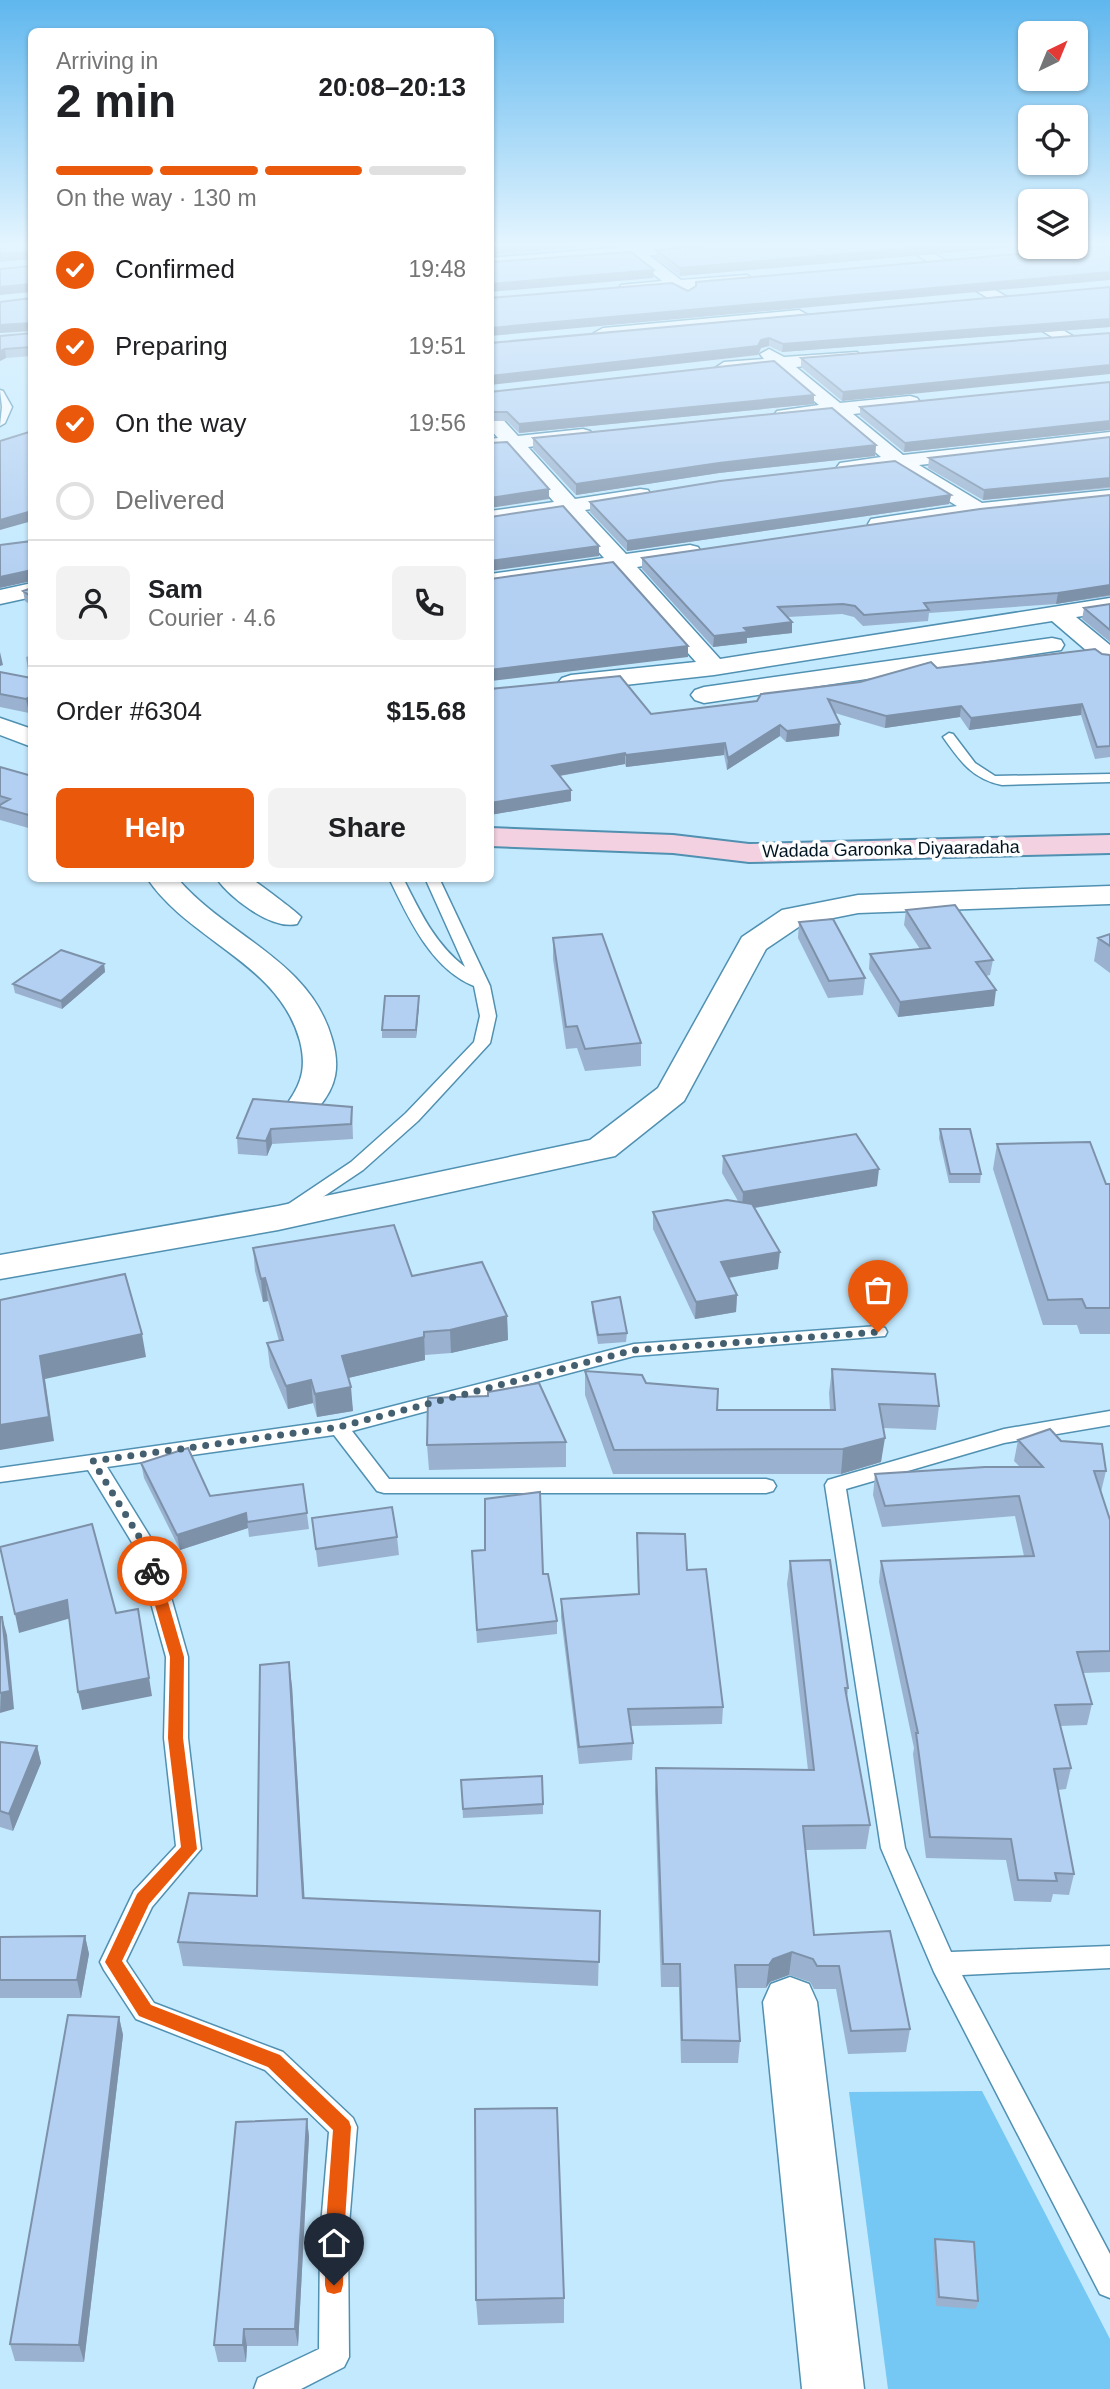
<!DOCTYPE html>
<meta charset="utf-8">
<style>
body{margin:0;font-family:Arial,sans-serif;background:#f2f2f2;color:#202124;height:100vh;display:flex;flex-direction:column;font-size:26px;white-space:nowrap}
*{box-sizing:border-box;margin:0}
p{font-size:23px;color:#757577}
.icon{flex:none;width:38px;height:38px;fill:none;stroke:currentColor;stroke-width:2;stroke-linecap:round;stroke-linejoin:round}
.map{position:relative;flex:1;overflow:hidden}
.details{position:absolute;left:28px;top:28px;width:466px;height:854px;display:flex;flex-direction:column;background:#fff;border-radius:10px;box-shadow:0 2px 5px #0004}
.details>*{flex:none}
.needle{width:46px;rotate:43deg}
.buttons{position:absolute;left:1018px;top:21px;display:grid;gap:14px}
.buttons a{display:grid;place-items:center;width:70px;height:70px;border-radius:10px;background:#fff;box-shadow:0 2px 5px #0004;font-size:35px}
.pin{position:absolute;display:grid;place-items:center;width:60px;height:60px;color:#fff;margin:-72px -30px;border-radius:50% 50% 50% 0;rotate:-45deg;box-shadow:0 0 7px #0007}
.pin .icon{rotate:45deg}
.courier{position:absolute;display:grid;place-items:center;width:70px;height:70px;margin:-35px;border:5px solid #ea580c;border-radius:50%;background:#fff;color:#222;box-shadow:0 2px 9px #0007}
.head em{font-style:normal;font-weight:700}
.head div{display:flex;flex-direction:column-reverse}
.head{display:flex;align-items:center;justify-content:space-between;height:119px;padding:0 28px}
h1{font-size:46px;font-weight:700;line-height:52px}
.bar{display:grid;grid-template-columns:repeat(4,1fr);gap:10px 7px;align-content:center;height:84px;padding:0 28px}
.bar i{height:9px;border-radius:5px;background:#e0e0e0}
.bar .current{background:#ea580c}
.bar p{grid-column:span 4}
.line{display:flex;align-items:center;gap:18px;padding:0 28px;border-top:2px solid #e0e0e0}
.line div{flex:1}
.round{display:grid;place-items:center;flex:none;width:74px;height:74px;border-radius:10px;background:#f2f2f2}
ol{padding:0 28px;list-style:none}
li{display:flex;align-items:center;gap:21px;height:77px}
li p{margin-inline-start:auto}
li .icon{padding:7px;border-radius:50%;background:#ea580c;color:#fff;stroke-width:4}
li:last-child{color:#757577}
li i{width:38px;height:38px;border:4px solid #e0e0e0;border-radius:50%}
.primary-button{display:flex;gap:14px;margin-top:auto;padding:14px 28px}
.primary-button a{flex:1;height:80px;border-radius:10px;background:#ea580c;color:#fff;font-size:28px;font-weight:700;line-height:80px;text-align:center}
.primary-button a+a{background:#f2f2f2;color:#202124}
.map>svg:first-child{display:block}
.green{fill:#75c8f3}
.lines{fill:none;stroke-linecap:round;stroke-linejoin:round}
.service-casing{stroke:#5090b1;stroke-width:3}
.minor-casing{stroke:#5090b1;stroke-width:3}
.tertiary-casing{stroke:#5090b1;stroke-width:4}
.secondary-casing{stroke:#5090b1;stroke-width:4}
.service{fill:#fff;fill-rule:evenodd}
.minor{fill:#fff;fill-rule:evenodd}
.tertiary{fill:#fff;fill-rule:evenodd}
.secondary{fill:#f3d1e0;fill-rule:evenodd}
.wall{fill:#9ab2cf}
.shaded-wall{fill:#7d91a9}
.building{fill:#b3cff1;stroke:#7d91a9;stroke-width:2}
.route{fill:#ea580c}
.done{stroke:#445f6f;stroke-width:7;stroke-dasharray:0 12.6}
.labels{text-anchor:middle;stroke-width:7;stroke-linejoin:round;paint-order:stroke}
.far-street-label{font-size:18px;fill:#001522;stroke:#fff}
</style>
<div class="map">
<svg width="1110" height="2389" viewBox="0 0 1110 2389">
<rect width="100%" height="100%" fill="#c3e9fe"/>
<path class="green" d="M982,2091L1110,2339V2389H888L849,2092Z"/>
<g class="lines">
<g class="service-casing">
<path id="service" d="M0,390L3,391L12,407L5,423L0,426L2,407Z
M949,733L953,734L975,763L995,776L1110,774V782L1002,785C972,779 960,761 943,737Z
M389,878H403C420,912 435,944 465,967L425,878H439L490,986L496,1016L490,1043L418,1121L363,1170L293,1217H281L278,1213L281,1209L351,1162L406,1113L474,1042L480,1016L474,986C431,969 408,917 389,878Z
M878,1326L885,1328L887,1332L885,1336L634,1356L352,1431L389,1479H766L773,1481L776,1486L773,1491L766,1493H384L377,1491L334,1435L107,1467L157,1548L188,1657V1738L201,1849L152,1907L126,1961L154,2003L283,2052L353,2118L357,2127L348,2237L349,2357L344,2367L301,2389H254L258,2378L319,2349L320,2237L329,2132L265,2070L136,2019L104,1970L100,1962L134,1891L176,1846L164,1738L166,1657L136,1549L88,1470L0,1482V1468L339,1420L634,1344Z
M1110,1411V1425L1004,1443L846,1489L905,1848L951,1952L1110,1946V1968L962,1975L1110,2254V2298L1100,2294L934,1972L881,1848L825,1485L828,1480L1004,1429Z"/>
</g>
<g class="minor-casing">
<path id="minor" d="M619,246H637L681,280L747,275L755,280L747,285L692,289L694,292L692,296L686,297L674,291L621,293L619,289L621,285L662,281Z
M902,246H921L1110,358V372Z
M799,310L808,315L805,319L603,338L594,333L603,328Z
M769,349L784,357L857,352L860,356L851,361L796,367L840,403L910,396L917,398L920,402L917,406L910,408L853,414L903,455L1110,432V444L919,465L982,503L1110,490V502L879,531L871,529L868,524L871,519L957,506L895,468L847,473L840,471L837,467L840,463L881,457L832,416L784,421L777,419L774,415L777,411L819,405L775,369L724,374L715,368L724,362L764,359L760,354Z
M490,411L497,413L518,436L583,429L590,431L593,435L590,439L528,447L575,499L640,489L648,490L651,495L648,500L585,510L626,554L690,545L698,547L701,552L698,557L637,567L720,659L1110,598V612L1076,617L1110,645V665L1101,663L1052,621L714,675L571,691L562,688L558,683L562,678L571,675L696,662L614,570L490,588V574L604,558L564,513L490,525V511L554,502L508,449L490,451V439L498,438L490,429Z
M32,583V597L0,604V590Z
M1052,638L1061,640L1064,645L1061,650L704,703L695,700L691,695L695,690L704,687Z
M0,718L32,729V747L0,735Z
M147,878H177C226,936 310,960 332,1039C340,1066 337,1086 318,1108L306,1111L294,1108L289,1101C303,1081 306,1065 300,1041C279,963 189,941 147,878Z
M216,878C226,878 242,876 251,879C257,882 298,913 301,917L297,924C272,930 231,899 216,878Z
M1110,886V904L858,913L803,924L766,949L684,1101L615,1156L278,1230L0,1279V1255L278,1206L590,1140L658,1088L742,937L782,910L858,895Z
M790,1977L809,1984L817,2002L864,2389H802L763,2002L771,1984Z"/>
</g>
<g class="tertiary-casing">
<path id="tertiary" d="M642,246H715L707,251L490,268V258Z"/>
</g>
<g class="secondary-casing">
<path id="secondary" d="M490,828L673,835L749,844L1110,835V853L749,862L673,853L490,846Z"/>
</g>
<use href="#service" class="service"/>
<use href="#minor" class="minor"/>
<use href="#tertiary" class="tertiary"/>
<use href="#secondary" class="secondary"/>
</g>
<path class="wall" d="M702,246H1026L680,276L656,258V250Z
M1110,287V327L782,352L769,346L761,348L758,355L490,343Z
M32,333V356L6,358L0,361V336Z
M1110,333L842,401L801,367V358Z
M1110,382V430L904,452L860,416V407Z
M490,392L814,404L519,433L507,421H493L491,423L493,436L490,438Z
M1110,437V488L983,500L928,468L929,458Z
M533,438L876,445L875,456L719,473L576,495L533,449Z
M951,495L949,504L627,551L590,512V502Z
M1110,495V596L1056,604L929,613L928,621L863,626L854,617L842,614L788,617L792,633L747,638V643L713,647L642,569V558Z
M32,588V606L25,601L23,591Z
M1110,604V642L1082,619L1084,608Z
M1102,654L1110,655V757L1095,759L1081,715L969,730L960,717L885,728L835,713L839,736L786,742L780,736L727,770L724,755L626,767L625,764L560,776L571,790V801L490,815V689L651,714L757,701L937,668Z
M32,655V672L28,670L26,657Z
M0,672L31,678L29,713L0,707Z
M0,767L32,776V829L0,820Z
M906,910L993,960L990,975L986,976L994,1006L898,1017L869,969L870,954L920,949L904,925Z
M799,922L865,978L863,995L828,998L798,938Z
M1110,934V973L1094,961L1098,938Z
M553,938L641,1043V1066L585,1071L577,1048L566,1049L553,959Z
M104,964L105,972L62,1009L15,993L13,984Z
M419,996V1005L416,1038H382V1030Z
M352,1107L353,1139L272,1144L267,1156L238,1154L237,1138Z
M940,1129L981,1174L980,1183H949L939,1138Z
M997,1144L1106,1184H1110V1334H1080L1077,1325H1043L993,1169Z
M723,1156L877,1186L755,1208L778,1269L729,1278L737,1295L736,1312L695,1319L653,1229V1212L738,1201L722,1173Z
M253,1248L412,1276L507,1316L508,1340L451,1353L425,1355V1360L348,1378L353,1411L317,1417L313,1403L288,1409L270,1367L267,1343L279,1341L268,1301L263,1302L255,1271Z
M592,1302L627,1333L626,1342L598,1344L592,1311Z
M832,1369L939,1406L936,1430L883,1428L881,1462L841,1474H613L585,1395V1371L646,1383L717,1410H830L829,1393Z
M1018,1440L1061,1441L1106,1471L1101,1492L1110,1520V1672L1083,1673L1092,1704L1087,1725L1060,1726L1071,1768L1066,1789L1058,1790L1074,1874L1069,1895L1053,1894L1051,1902L1014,1901L1006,1860L926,1858L913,1754L914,1748L879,1582L881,1561L1024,1556L1015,1516L882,1527L873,1495L875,1474L1020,1467L1014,1461Z
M566,1442V1467L429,1470L427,1445Z
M141,1463L210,1496L303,1484L309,1529L249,1537L248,1528L180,1550L144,1478Z
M312,1518L397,1537L399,1555L318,1567Z
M637,1533L687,1570L723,1707L722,1724L631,1726L633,1743L632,1760L579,1764L561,1617V1599L638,1594Z
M472,1551L543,1574L557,1621V1634L477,1643Z
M790,1561L848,1688L847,1699L870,1825L866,1849L806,1850L814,1935L910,2029L906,2052L848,2054L836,1989H814L810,1982L789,1975L770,1982L766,1988H736L740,2041L738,2063H681L679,1987H661L655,1791L656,1768L808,1770L787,1584Z
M292,1686L304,1898L600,1911L598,1986L183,1966L178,1942L257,1896Z
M0,1742L37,1746L41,1763L13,1831L0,1827Z
M461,1780L543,1804V1814L463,1818Z
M85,1936L89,1954L81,1998H0V1937Z
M119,2017L123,2035L84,2362L15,2361L10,2344Z
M307,2119L309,2137L298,2346H247L246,2362H218L214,2345Z
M935,2239L978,2301L976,2309L936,2306L933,2248Z
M564,2298V2323L478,2325L476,2300Z"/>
<path class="shaded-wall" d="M504,246H590L490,255V247Z
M936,246H1026L680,276V268Z
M31,251L32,259L0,262V254Z
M654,270L653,278L490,292V284Z
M1110,272V280L490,336V328Z
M31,284L32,292L0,295V287Z
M1110,319V327L782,352L783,344Z
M31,323L32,331L0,333V325Z
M769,338V346L761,348L758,355L490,385V376L761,340Z
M5,349L6,358L0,361V351Z
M1110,365V374L842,401L843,392Z
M814,395V404L519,433V424Z
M493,412V421L490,424V415Z
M1110,421V430L904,452L905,443Z
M493,426V436L490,438V428Z
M876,445L875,456L719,473L576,495V484L719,463Z
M1110,478V487L983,500L984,490Z
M549,489V499L490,508V498Z
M951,495L949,504L627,551V541Z
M32,511V521L0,530V520Z
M599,546V556L490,571V561Z
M32,570V581L0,588V577Z
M1110,585V595L1056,604L1058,593Z
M792,622V633L747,638V643L713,647L714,636L744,628Z
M688,646V657L491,681L490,687V670Z
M0,652L3,665L0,666Z
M32,695V711L29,713L26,699Z
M1082,704L1081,715L969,730L971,718Z
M961,706L960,717L885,728L886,716Z
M840,724L839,736L786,742L787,731Z
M780,725V736L727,770L728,758Z
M725,743L724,755L626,767V755Z
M625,753V764L552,777V766Z
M571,790V801L490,815V803Z
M104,964L105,972L62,1009L61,1001Z
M996,990L994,1006L898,1017L900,1002Z
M419,996V1005L416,1038V1030Z
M271,1129L272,1144L267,1156L266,1141Z
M879,1169L877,1186L742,1210L743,1192Z
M780,1252L778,1269L720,1279L721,1262Z
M265,1278L268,1301L263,1302L261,1279Z
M737,1295L736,1312L695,1319L696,1302Z
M507,1316L508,1340L451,1353L450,1330Z
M424,1332L425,1360L344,1379L342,1356Z
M142,1334L146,1357L45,1379L54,1441L0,1450V1425L40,1356Z
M311,1380L313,1403L288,1409L286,1386Z
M351,1387L353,1411L317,1417L315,1394Z
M885,1438L881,1462L841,1474L843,1449Z
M246,1513L248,1528L180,1550L177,1535Z
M67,1600L71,1618L19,1633L15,1614Z
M138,1609L152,1696L82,1710L78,1692Z
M2,1617L7,1635L14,1709L0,1713Z
M289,1662L292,1686L306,1922L303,1898Z
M37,1746L41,1763L13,1831L9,1814Z
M85,1936L89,1954L81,1998L77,1980Z
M792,1952L789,1975L770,1982L766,1988L769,1965L773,1959Z
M119,2017L123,2035L84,2362L79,2345Z
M307,2119L309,2137L298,2346L295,2329Z
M244,2329L247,2346L246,2362L243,2345Z"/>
<path class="building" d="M0,246H32V252L0,254Z
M702,246H936L680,268L656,250Z
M1110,246V272L490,328V298L672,283L688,291L696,286V282Z
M631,252L654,270L490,284V262Z
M32,264V285L31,284L0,287V269L31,266Z
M1110,287V319L783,344L769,338L761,340L758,346L490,376V343Z
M32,298V324L31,323L0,325V302Z
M32,333V347L5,349L0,351V336Z
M1110,333V365L843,392L801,358Z
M774,361L814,395L519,424L507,412H493L490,415V392Z
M1110,382V421L905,443L860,407Z
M832,408L876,445L719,463L576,484L533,438Z
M32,431V511L0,520V441Z
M1110,437V478L984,490L929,458Z
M507,442L549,489L490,498V443Z
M895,461L951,495L627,541L590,502L720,481Z
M1110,495V585L1058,593L924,603L929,610L864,615L855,606L843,604L778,607L792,622L744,628L748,632L714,636L642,558L980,509Z
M563,506L599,546L490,561V517Z
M32,541V570L0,577V545Z
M613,562L688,646L490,670V674V579Z
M32,588V597L23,591Z
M1110,604V630L1084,608Z
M1095,649L1102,654L1110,655V746L1097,747L1082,704L971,718L961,706L886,716L828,699L840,724L787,731L780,725L728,758L725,743L626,755L625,753L552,766L571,790L490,803V689L620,676L651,714L757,701L761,694L860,682L931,662L937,668Z
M0,672L31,678L32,677V695L26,699L0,694Z
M0,767L32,776V816L0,807V805L10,799L0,796Z
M955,905L993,960L976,962L996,990L900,1002L870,954L930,948L906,910Z
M833,919L865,978L829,981L799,922Z
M602,934L641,1043L585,1049L577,1026L566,1027L553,938Z
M1110,934V946L1098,938Z
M61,950L104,964L61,1001L13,984Z
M385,996H419L416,1030H382Z
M253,1099L352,1107L351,1124L271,1129L266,1141L237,1138Z
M940,1129H970L981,1174H950Z
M856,1134L879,1169L743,1192L723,1156Z
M1090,1142L1106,1184H1110V1308H1086L1082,1299L1048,1300L997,1144Z
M727,1200L752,1204L780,1252L721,1262L737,1295L696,1302L653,1212Z
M394,1225L412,1276L482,1262L507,1316L450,1330L424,1332V1337L342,1356L351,1387L315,1394L311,1380L286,1386L267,1343L283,1340L265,1278L261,1279L253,1248Z
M125,1274L142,1334L40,1356L49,1417L0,1425V1300Z
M620,1297L627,1333L598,1335L592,1302Z
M832,1369L935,1374L939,1406L879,1404L885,1438L843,1449L614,1450L585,1371L642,1375L646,1383L718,1389L717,1410H835Z
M539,1383L566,1442L427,1445L428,1398L488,1396V1392Z
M1050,1429L1061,1441L1102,1444L1106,1471H1094L1110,1520V1651L1077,1652L1092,1704L1055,1705L1071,1768L1054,1769L1074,1874L1055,1873L1057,1881L1018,1880L1011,1839L930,1837L916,1733H918L881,1561L1034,1556L1019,1496L885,1506L875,1474L985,1467H1043L1018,1440Z
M188,1448L210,1496L303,1484L307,1513L247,1522L246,1513L177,1535L141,1463Z
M540,1492L543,1574H548L557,1621L477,1630L472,1551L485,1550V1499Z
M392,1507L397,1537L316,1549L312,1518Z
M92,1524L116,1613L138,1609L149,1678L78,1692L67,1600L15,1614L0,1547Z
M637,1533L685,1534L687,1570L706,1569L723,1707L628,1709L633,1743L579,1747L561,1599L639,1594Z
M830,1560L848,1688H845L870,1825L803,1826L814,1935L890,1931L910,2029L851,2031L839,1966H817L813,1959L792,1952L773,1959L769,1965H735L740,2041L682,2040L680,1964H663L656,1768L814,1770L790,1561Z
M0,1617H2L10,1691L0,1693Z
M289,1662L303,1898L600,1911L599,1962L178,1942L189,1893L257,1896L260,1665Z
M0,1742L37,1746L9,1814L0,1811Z
M542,1776L543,1804L463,1809L461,1780Z
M85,1936L77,1980H0V1937Z
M68,2015L119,2017L79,2345L10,2344Z
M557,2108L564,2298L476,2300L475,2109Z
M307,2119L295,2329H244L243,2345H214L236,2122Z
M935,2239L974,2242L978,2301L939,2297Z"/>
<linearGradient id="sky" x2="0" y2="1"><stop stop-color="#5fb7ee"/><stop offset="0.42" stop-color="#e4f5ff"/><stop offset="1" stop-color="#e4f5ff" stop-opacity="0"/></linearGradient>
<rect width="1110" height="581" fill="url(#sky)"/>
<path class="route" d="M152,1565L159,1571L184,1657L183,1738L197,1849L149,1904L122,1961L151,2005L280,2055L349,2121L351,2127L344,2237L343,2285L341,2292L334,2294L327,2292L325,2285V2237L333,2130L268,2067L139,2016L105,1962L137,1894L181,1847L168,1738L170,1657L145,1571Z"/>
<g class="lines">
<path class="done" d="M152,1571L146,1548L93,1461L339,1427L634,1350L878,1332"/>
</g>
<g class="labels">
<g class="far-street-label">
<text transform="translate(891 849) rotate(-1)" y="6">Wadada Garoonka Diyaaradaha</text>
</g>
</g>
</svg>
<div class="buttons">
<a><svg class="needle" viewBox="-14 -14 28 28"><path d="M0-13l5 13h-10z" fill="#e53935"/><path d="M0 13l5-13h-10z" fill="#757577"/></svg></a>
<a><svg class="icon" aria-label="locate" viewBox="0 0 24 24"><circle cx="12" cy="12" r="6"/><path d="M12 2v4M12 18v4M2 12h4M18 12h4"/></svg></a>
<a><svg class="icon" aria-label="layers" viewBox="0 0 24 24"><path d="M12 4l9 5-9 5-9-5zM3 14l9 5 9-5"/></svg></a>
</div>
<div class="pin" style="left:878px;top:1332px;background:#ea580c"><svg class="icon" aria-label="bag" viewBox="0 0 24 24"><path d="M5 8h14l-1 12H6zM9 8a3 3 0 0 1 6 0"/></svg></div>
<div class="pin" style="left:334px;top:2285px;background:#1f2937"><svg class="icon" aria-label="home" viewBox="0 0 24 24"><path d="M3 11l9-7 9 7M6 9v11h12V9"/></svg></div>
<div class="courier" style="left:152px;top:1571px"><svg class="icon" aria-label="bike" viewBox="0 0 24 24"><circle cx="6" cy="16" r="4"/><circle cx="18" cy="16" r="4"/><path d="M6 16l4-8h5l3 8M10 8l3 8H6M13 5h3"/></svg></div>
<section class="details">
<div class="head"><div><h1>2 min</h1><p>Arriving in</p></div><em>20:08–20:13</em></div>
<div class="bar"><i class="current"></i><i class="current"></i><i class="current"></i><i></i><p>On the way · 130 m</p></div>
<ol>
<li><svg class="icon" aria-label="check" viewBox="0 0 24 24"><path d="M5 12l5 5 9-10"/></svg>Confirmed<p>19:48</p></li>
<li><svg class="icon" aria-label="check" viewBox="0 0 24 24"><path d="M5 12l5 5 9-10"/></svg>Preparing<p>19:51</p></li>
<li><svg class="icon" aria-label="check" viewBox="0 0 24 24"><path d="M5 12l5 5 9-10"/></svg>On the way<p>19:56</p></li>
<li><i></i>Delivered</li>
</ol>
<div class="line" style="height:126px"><a class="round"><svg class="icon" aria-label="person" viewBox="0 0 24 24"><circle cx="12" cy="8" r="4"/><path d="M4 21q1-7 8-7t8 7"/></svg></a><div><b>Sam</b><p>Courier · 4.6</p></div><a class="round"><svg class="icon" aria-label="phone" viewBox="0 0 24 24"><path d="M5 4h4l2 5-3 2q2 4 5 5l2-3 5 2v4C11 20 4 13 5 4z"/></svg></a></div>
<div class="line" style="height:91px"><div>Order #6304</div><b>$15.68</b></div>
<div class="primary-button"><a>Help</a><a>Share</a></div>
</section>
</div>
